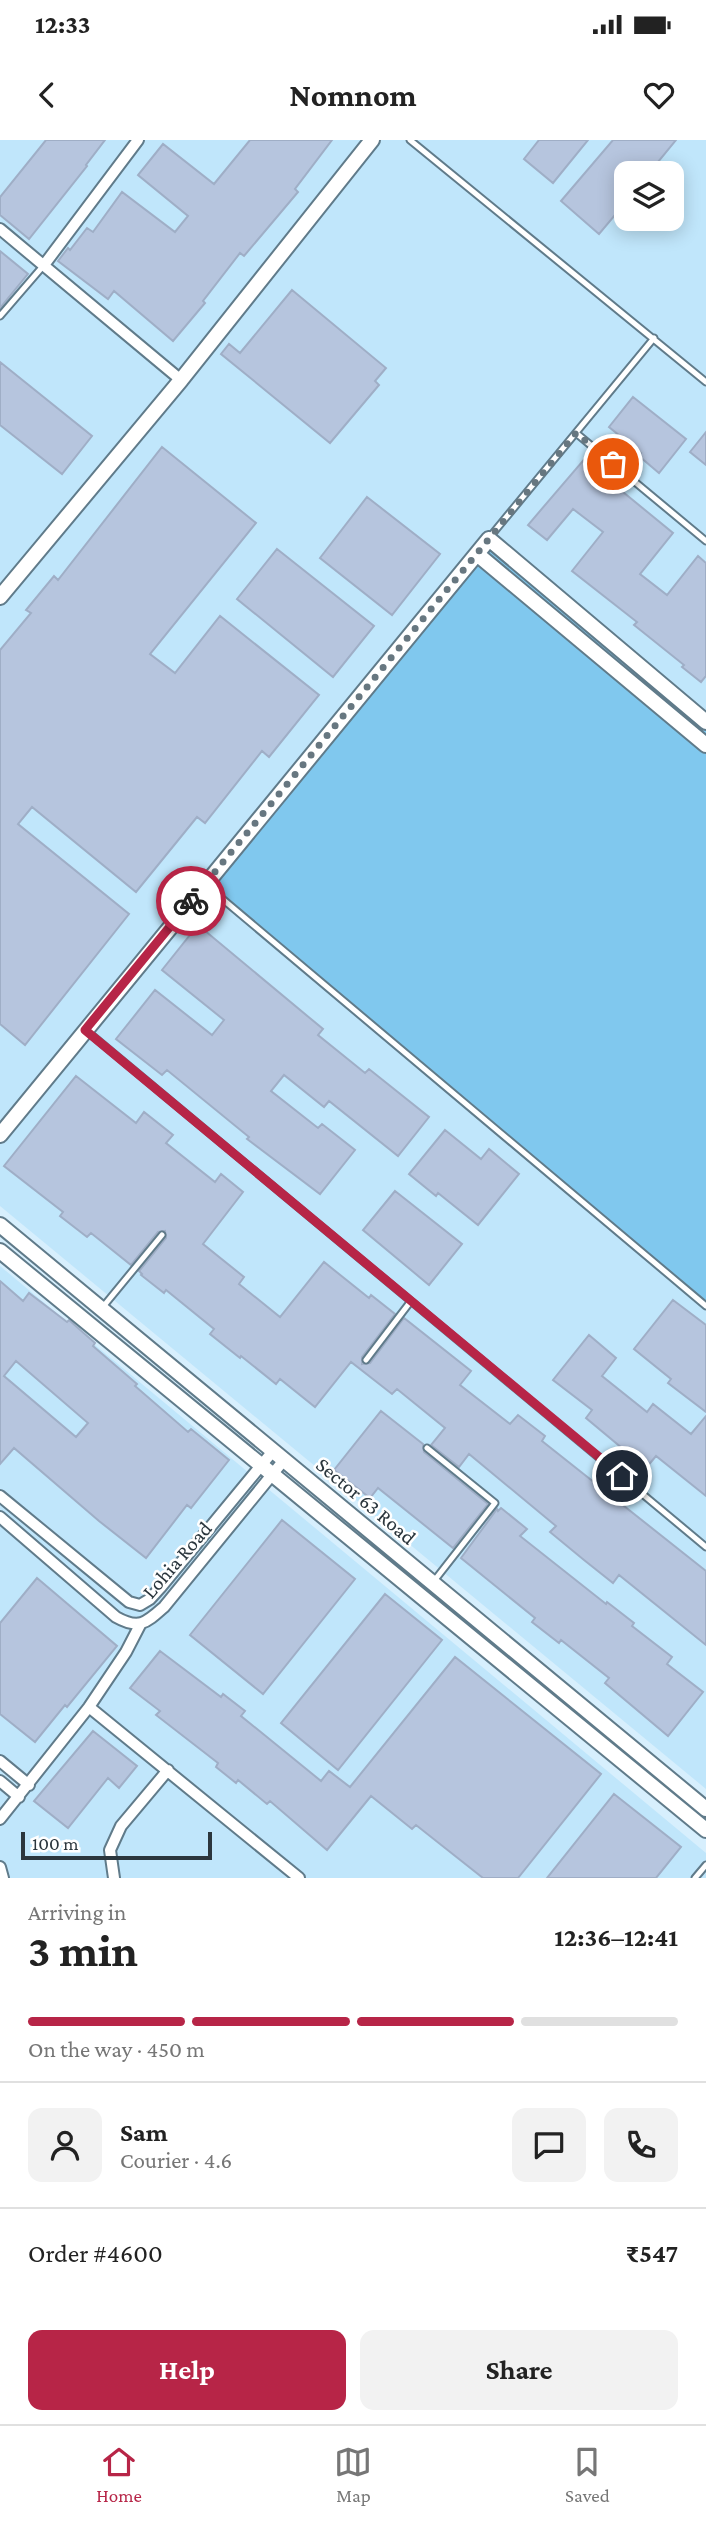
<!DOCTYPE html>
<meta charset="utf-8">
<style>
body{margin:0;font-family:"Crimson Pro",serif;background:#f2f2f2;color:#222;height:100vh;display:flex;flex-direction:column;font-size:26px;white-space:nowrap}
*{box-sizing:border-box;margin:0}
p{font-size:23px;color:#767676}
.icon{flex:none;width:38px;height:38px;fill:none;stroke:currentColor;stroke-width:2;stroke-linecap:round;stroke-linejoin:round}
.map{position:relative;height:1738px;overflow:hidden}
.details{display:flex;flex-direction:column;background:#fff;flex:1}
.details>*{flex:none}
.controls{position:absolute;left:614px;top:21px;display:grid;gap:14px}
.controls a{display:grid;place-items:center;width:70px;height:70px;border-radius:14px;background:#fff;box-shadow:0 4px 18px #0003;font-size:35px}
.scale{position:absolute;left:21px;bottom:18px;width:191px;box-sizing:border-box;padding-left:7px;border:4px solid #2b363d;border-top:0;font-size:19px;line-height:24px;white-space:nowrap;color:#2b363d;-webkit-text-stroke:5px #fff;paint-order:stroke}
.pin{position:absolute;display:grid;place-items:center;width:60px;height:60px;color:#fff;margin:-30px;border:4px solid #fff;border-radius:50%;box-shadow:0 2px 7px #0007}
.courier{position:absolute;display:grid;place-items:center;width:70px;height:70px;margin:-35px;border:5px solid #b72547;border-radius:50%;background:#fff;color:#222;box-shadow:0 2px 9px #0007}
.summary em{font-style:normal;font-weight:700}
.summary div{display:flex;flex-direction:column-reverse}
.summary{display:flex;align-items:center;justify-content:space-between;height:119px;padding:0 28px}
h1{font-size:46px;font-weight:700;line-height:52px}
.bar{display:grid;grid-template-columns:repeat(4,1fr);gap:10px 7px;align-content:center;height:84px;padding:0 28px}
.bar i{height:9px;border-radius:5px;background:#e0e0e0}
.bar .active{background:#b72547}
.bar p{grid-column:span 4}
.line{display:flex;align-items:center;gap:18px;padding:0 28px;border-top:2px solid #e0e0e0}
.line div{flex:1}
.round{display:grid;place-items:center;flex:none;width:74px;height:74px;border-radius:14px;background:#f2f2f2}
.action{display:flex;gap:14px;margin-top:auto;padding:14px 28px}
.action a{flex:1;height:80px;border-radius:14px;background:#b72547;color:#fff;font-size:28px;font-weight:700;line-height:80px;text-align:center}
.action a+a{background:#f2f2f2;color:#222}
.status{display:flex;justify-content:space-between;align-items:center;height:49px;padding:0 35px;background:#fff;direction:ltr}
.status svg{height:19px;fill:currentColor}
header{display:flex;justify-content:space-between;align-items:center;height:91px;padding:0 28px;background:#fff;font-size:32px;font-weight:700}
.menu{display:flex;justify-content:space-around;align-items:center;height:98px;border-top:2px solid #e0e0e0;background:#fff;font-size:19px;color:#767676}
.menu a{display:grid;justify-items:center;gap:4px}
.menu .active{color:#b72547}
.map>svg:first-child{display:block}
.built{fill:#c0e6fb;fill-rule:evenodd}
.green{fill:#80c8ee}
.building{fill:#b6c5de;stroke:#9faec6;stroke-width:2;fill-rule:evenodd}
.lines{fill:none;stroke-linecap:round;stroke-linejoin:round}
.service-casing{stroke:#607b8a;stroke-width:9}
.minor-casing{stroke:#607b8a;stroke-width:14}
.tertiary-casing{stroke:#607b8a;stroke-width:18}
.service{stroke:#fff;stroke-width:5}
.minor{stroke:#fff;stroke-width:10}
.tertiary{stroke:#fff;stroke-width:14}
.done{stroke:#677780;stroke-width:7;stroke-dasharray:0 12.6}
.route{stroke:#b72547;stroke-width:9}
.labels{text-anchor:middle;stroke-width:5;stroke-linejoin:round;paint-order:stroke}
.street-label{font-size:21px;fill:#2b363d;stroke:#fff}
</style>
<div class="status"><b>12:33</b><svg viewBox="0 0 49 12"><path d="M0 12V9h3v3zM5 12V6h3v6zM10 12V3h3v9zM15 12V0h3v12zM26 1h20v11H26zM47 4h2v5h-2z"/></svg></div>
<header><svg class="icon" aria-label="back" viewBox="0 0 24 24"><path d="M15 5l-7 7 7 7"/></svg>Nomnom<svg class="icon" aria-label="heart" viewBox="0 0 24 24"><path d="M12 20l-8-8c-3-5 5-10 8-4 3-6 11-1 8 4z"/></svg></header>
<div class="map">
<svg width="706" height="1738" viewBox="0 0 706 1738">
<rect width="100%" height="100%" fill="#d7effd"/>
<path class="built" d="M0,0H706V1649L0,1066ZM626,33H672V79H626Z
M0,1126L706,1713V1738H0Z"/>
<path class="green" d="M489,399L706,591V1166L205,744Z"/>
<path class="building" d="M46,0H105L86,25L87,26L29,99L0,75V57Z
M250,0H332L295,49L298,52L244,116L240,113L203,161L205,163L173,201L114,151L108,159L58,121L68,108L70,110L87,88L93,92L122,52L175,92L188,76L138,35L163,4L214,44Z
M539,0H588L553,43L524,19Z
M613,0H676L649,33H626V62L599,94L561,61Z
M0,111L28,134L0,168Z
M292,150L386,228L375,241L379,245L330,303L221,214L229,204L240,213Z
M0,222L92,296L62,334L0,285Z
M633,257L686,299L659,333L639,316L641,313L609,287Z
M706,292V325L690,312Z
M162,307L256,383L150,514L175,533L220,476L319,555L269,617L262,611L205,683L197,677L136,752L32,667L18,684L129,774L25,905L0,884V510L31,473L26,470L54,436L58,440Z
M587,316L627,346L623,352L673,393L640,434L667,455L698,416L706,423V536L701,542L682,527L684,525L634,485L637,482L572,431L603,392L573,369L547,400L528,385Z
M367,357L440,414L392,475L320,418Z
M277,409L374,486L333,537L237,459Z
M198,785L323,889L318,895L365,933L369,929L429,977L398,1016L329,961L324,967L284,935L271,951L318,988L322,984L355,1010L320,1054L247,999L249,997L167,930L162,935L116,899L155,850L212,895L224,880L162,830Z
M76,936L136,983L144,972L173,995L166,1003L215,1042L221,1034L243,1052L203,1104L244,1137L239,1144L280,1177L324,1122L369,1158L371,1155L395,1174L362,1217V1224L370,1223L404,1178L471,1231L460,1245L510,1284L518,1275L545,1296L542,1301L706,1431V1505L619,1435L613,1443L584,1420L550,1392L556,1386L469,1314L459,1327L431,1305L445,1288L397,1249L392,1254L351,1222L315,1267L280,1239L276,1244L241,1216L240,1218L210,1194L214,1189L166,1150L164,1153L141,1135L142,1134L139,1131L166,1098L165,1091L158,1092L131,1125L91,1093L87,1097L60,1076L63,1072L4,1026Z
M445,990L481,1019L489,1009L519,1034L478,1085L438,1053L436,1056L409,1034Z
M395,1051L462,1104L429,1145L363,1090Z
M0,1141L23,1161L29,1153L67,1182L69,1180L95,1203L93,1206L137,1244L135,1246L188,1292L191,1289L229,1320L191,1368L187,1365L146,1418L99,1381L14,1308L0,1324ZM16,1221L88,1283L76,1297L4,1236Z
M673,1160L706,1185V1272L668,1243L671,1239L634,1209Z
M589,1195L616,1218L602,1236L647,1272L653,1264L691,1294L706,1276V1356L656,1316L646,1328L586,1278L592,1270L553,1240Z
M381,1271L423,1304L424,1312L488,1364L453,1408L378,1348L370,1358L334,1330Z
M501,1368L527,1389L520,1396L606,1464L607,1462L634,1483L632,1486L672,1517L667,1524L703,1552L668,1596L605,1543L609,1538L561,1500L559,1503L532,1482L535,1478L461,1418L497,1369L498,1371Z
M282,1380L355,1439L263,1554L190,1495Z
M37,1438L117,1506L67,1567L65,1565L35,1602L0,1574V1483Z
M385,1454L442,1500L338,1630L281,1583Z
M160,1511L221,1557L223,1554L245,1571L241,1576L321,1641L329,1631L350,1647L455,1517L601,1634L518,1738H483L416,1685L412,1689L371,1656L327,1710L270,1661L267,1664L238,1640L236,1643L216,1627L218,1623L156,1575L160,1571L130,1548Z
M93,1591L137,1626L119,1648L108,1638L68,1688L34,1661Z
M614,1654L681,1707L656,1738H547Z"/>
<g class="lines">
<g class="service-casing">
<path id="service" d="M410,0L706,242
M0,176L44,125
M576,293L706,401
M489,398L654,198
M207,746L706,1166
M88,892L706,1407
M102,1168L162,1095
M366,1220L411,1161
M427,1308L495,1363L434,1441
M695,1738L706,1725"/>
</g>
<g class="minor-casing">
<path id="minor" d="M0,89L181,240
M44,125L138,0
M0,1356L129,1462L140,1465L150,1459L160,1448L273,1311
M0,1377L116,1477C139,1490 146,1483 164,1467L284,1320
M89,1567L299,1738
M0,1621L29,1645
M0,1641L19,1657
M0,1679L89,1567L126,1512L141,1483
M0,1727L3,1738
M114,1738L110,1710L121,1686L168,1630"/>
</g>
<g class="tertiary-casing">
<path id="tertiary" d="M477,414L706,605
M0,457L181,240L372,0
M0,995L489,399L706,582
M0,1085L706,1669
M0,1111L706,1690"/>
</g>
<use href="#service" class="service"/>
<use href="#minor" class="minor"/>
<use href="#tertiary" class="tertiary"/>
</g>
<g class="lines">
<path class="done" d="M191,761L576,293L613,324"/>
<path class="route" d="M191,761L85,890L622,1336"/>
</g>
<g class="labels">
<g class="street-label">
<text transform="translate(366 1361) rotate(40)" y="7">Sector 63 Road</text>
<text transform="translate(177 1420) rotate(-49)" y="7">Lohia Road</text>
</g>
</g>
</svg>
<div class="controls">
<a><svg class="icon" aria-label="layers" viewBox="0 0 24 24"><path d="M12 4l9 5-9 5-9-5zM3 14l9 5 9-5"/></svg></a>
</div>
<div class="scale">100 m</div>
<div class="pin" style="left:613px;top:324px;background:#ea580c"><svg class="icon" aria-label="bag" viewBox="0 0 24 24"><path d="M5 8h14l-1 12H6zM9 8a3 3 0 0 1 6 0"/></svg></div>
<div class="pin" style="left:622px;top:1336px;background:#1f2937"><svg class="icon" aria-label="home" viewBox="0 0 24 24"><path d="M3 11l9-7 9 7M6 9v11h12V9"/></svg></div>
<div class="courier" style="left:191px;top:761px"><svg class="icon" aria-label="bike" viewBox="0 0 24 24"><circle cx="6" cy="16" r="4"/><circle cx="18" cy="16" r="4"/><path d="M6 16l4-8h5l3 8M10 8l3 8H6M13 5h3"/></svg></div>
</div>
<section class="details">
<div class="summary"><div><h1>3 min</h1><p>Arriving in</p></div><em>12:36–12:41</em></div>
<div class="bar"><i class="active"></i><i class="active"></i><i class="active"></i><i></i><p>On the way · 450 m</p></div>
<div class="line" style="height:126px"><a class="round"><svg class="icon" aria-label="person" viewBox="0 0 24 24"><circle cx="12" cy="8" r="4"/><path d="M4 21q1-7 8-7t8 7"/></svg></a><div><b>Sam</b><p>Courier · 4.6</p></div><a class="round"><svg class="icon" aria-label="chat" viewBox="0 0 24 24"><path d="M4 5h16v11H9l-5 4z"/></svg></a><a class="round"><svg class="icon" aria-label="phone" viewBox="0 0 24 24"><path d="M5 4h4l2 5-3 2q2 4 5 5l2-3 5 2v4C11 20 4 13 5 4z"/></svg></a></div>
<div class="line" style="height:91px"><div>Order #4600</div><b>₹547</b></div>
<div class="action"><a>Help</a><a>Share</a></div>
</section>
<nav class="menu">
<a class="active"><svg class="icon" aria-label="home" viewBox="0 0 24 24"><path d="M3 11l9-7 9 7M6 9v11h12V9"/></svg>Home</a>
<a><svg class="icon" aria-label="map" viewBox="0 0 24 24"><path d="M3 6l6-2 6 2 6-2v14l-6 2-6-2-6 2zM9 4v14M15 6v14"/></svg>Map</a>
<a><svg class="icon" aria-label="saved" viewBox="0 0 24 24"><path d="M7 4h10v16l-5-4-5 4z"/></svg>Saved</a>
</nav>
